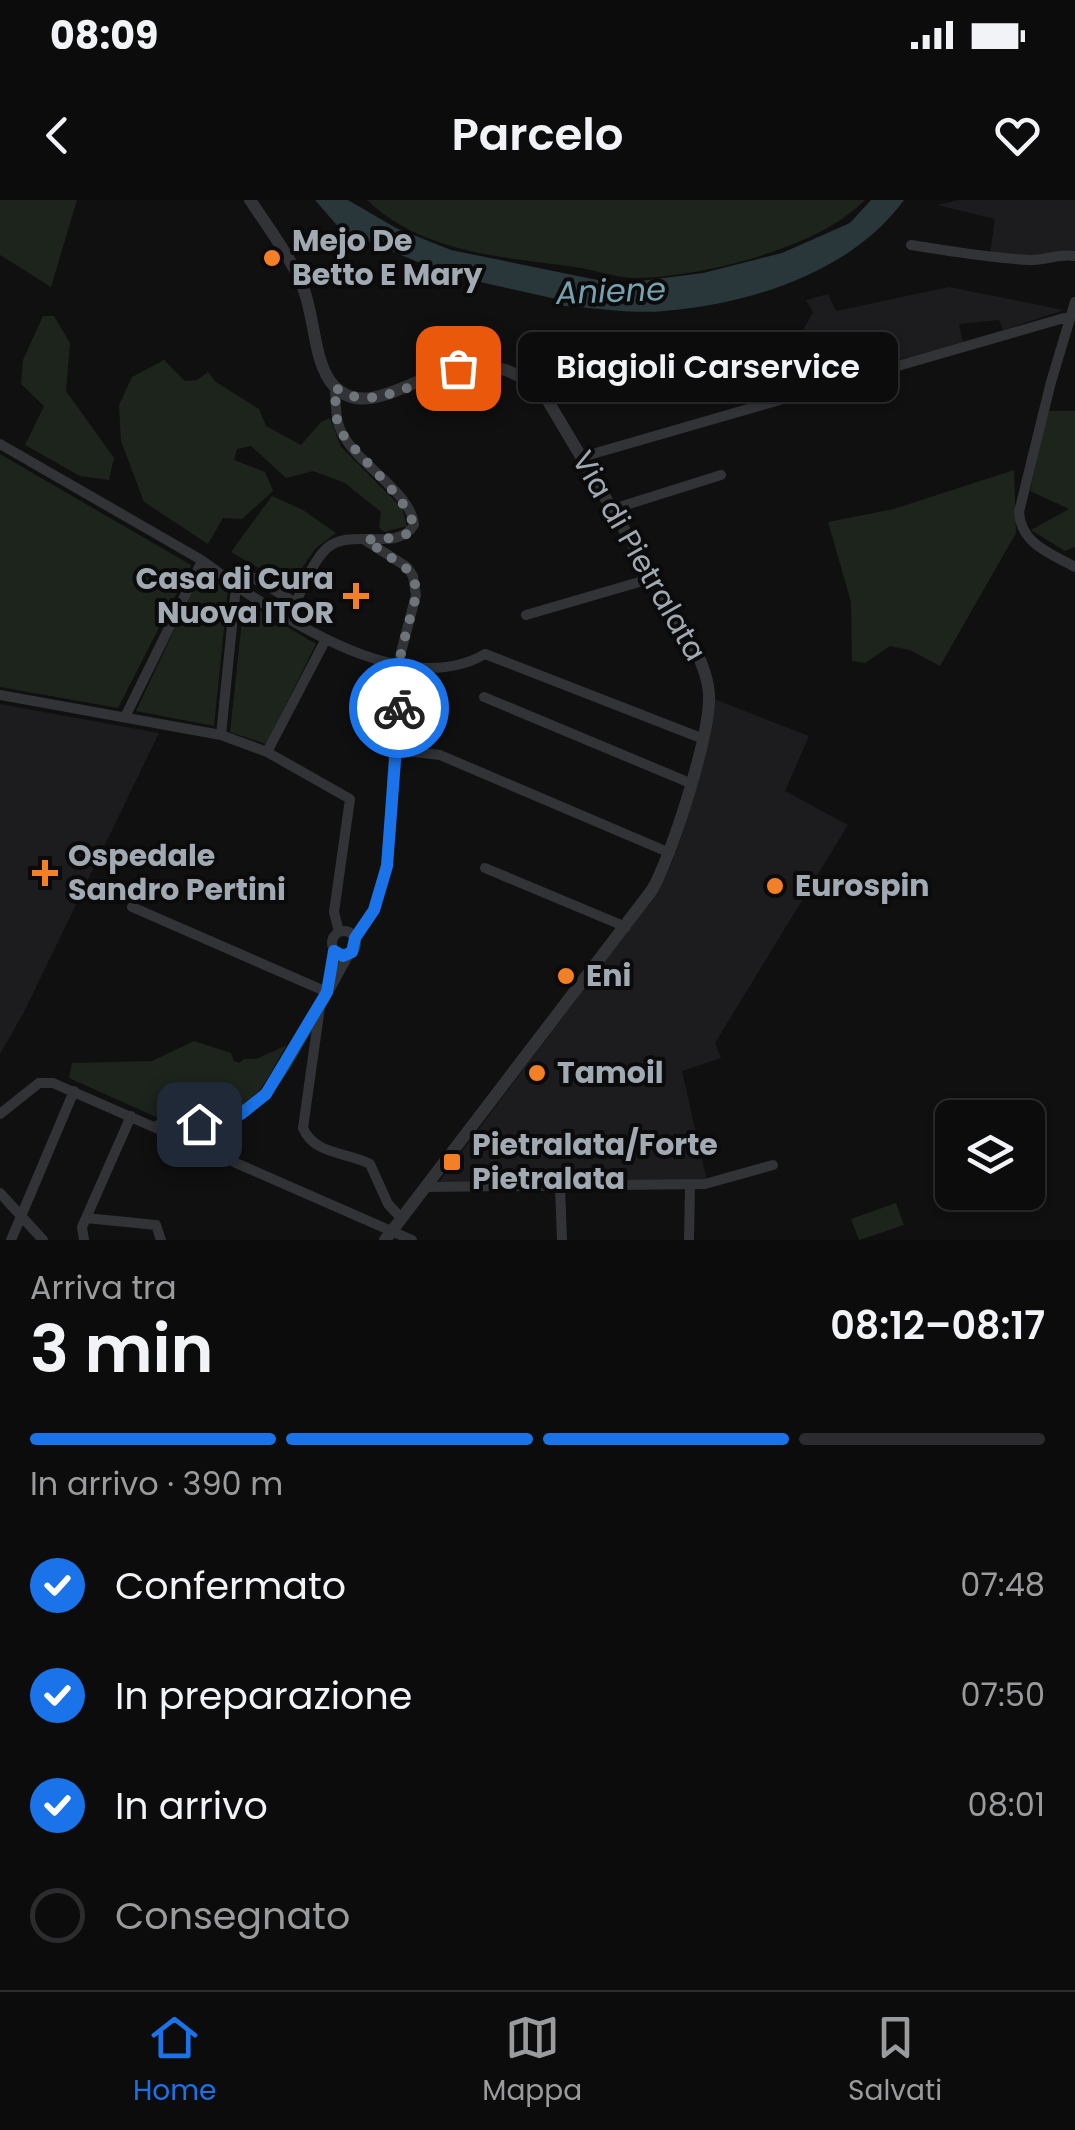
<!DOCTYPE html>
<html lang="it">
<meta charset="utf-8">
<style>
body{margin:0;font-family:Poppins,sans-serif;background:#151516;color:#f1f3f6;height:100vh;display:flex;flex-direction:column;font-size:38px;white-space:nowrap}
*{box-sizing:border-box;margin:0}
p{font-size:32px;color:#9a9b9d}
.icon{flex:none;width:55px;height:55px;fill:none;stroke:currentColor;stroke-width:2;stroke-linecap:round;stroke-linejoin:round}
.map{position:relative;height:1040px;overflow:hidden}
.details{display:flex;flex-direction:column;background:#0c0c0d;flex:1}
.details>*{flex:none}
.controls{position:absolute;left:935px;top:900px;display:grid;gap:20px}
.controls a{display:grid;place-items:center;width:110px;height:110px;border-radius:15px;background:#0c0c0d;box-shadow:0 2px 8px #0004,0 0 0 2px #2c2c2e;font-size:50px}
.pin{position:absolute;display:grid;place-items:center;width:85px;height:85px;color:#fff;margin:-42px;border-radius:20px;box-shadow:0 5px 15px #0006}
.courier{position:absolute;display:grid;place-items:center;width:100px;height:100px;margin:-50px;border:8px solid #1a73e8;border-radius:50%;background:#fff;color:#222;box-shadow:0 2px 12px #0007}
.bubble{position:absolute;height:70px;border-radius:15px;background:#0c0c0d;box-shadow:0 2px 8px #0004,0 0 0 2px #2c2c2e;font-size:32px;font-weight:600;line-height:70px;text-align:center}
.summary em{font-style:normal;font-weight:600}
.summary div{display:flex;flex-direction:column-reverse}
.summary{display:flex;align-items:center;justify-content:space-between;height:170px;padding:0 30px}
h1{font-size:65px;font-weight:600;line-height:75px}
.bar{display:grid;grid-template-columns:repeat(4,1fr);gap:15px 10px;align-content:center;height:120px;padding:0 30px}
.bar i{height:12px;border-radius:8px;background:#2c2c2e}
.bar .selected{background:#1a73e8}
.bar p{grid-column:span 4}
ol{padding:0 30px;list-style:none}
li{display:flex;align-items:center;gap:30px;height:110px}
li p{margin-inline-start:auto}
li .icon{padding:10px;border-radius:50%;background:#1a73e8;color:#fff;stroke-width:4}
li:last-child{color:#9a9b9d}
li i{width:55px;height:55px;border:5px solid #2c2c2e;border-radius:50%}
.status{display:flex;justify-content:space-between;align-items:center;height:70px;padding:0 50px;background:#0c0c0d;direction:ltr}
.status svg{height:28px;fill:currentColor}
header{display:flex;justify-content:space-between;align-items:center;height:130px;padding:0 30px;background:#0c0c0d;font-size:45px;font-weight:600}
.tabs{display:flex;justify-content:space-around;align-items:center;height:140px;border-top:2px solid #2c2c2e;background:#0c0c0d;font-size:28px;color:#9a9b9d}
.tabs a{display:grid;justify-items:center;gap:5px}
.tabs .selected{color:#1a73e8}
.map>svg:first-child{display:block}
.built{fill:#1c1c1e}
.green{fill:#1d241c}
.water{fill:#29363a}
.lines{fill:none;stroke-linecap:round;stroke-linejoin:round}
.minor{stroke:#313336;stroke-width:10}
.tertiary{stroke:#313336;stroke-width:12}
.done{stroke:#6e747a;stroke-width:10;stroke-dasharray:0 18}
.route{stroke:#1a73e8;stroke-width:12}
.poi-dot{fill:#f37f26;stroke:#0b0b0c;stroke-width:4}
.labels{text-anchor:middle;stroke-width:8;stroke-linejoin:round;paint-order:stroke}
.poi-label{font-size:30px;font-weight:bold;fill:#a1aab2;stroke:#0b0b0c;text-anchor:start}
.street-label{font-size:30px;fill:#a1aab2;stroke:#0b0b0c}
.water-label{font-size:32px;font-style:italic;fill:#76a1af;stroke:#0b0b0c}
</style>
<div class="status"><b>08:09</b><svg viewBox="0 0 49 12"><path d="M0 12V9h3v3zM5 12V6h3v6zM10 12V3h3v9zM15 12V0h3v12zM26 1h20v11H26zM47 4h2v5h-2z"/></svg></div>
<header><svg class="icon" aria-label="back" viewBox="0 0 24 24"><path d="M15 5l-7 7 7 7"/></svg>Parcelo<svg class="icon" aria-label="heart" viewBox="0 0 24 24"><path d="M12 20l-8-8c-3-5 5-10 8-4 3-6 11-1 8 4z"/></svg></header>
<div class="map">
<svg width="1075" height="1040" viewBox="0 0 1075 1040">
<rect width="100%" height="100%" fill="#101011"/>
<path class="built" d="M959,0H1075V53L1011,57L990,52L995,19L937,5Z
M949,87L1064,110L1003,130L999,120L959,124L963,142L819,182L799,137L813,112L806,100L828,94L836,111Z
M714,499L809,536L785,591L848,625L715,843L721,858L682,871L707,981L439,982L658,690L671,665L684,628Z
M0,504L159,533L23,814L0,854Z"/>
<path class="green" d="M0,0H77L51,87L0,55Z
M367,0H865C819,48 702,77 636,78C617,78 595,70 575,67C503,57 422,53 367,0Z
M43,116H54L70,143L66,191L114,258L109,280L80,276L25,245L44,206L21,184L23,160Z
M164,160L185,181L197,180L208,172L216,182L259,209L266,226L301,245L321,222L330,218L341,247L402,308L407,326L384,332L379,327L381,312L345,283L313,271L286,278L251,246L237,249L234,260L265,272L273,291L242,319L223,318L208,344L144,302L121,241L119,205L132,177Z
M1048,211H1075V347L1065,351L1031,330L1069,309L1030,291Z
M0,254L191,365L118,508L0,487Z
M1014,270L1016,333L940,466L910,450L890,446L865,463L852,461L851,402L828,322L894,309Z
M272,296L303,310L336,333L315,349L290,386L231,352Z
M201,373L228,389L214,526L136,511Z
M244,401L316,444L266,544L230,532Z
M194,841L231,853L234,861L239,863L244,859H256L287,845C277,860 269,880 257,893C237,915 193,923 165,921L69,878L72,863L152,861Z
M896,1003L904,1025L859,1040L851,1019Z"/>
<path class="water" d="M315,0H348L396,28L451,50L617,84L703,73L782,53L850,23L871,0H904C852,72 750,104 665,111C632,114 596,108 564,106L556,99L449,75L341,30Z"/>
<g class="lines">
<path class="minor" d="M911,45C950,51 989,58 1029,60C1044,61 1059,53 1075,56
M1075,102L1051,182L1019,312C1021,344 1050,353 1075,367
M0,244C66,282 132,320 198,358C213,367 226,379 241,389C304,431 411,497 485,454L701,538
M582,257L1071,116
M613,309L721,275
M245,373L296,403
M526,415L653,378
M289,417C300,396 310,364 327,348C351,327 397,353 414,325C411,290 351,262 339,226C335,214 336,200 335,187
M0,495L221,535L236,386
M484,497L690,583
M125,517L202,361
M221,535L267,552L350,599L334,712L339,732
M397,550L440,555L670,653
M267,552L326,439
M485,668L626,727
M132,707L327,792
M332 743a12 12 0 1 1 24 0a12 12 0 1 1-24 0Z
M355,738L374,709L387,662L400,456L416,395L413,376L407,367L365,340
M349,754L320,807L303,928C314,955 348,952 370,964L388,1004L402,1019
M0,914L39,883H53L412,1040
M158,925C174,928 189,926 205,923C272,911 284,865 317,812
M560,986L562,1040
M428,987L705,984L773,965
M0,993L43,1040
M86,1018L156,1025L161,1040
M11,1040L74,891
M84,1040L82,1027L131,916
M689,1040L690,985"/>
<path class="tertiary" d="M250,0C268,27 289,55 302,85C315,114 313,164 334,186C383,237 460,111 545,196L695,449C702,463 708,477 709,494C711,533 672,655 652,690L385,1040"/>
</g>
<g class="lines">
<path class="done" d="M399,508L401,452L415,400L416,386L406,368L366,340C378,338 402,340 411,331C425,314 352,251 342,233C334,220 336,202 335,187C369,216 422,178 458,168"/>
<path class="route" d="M199,924L241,914L266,894L327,792L334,751L343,756L352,752L355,738L374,710L387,666L399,508"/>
</g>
<g class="poi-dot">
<circle cx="272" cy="58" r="10"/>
<path d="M351 381h10v10h10v10h-10v10h-10v-10h-10v-10h10z"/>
<path d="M40 658h10v10h10v10h-10v10h-10v-10h-10v-10h10z"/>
<circle cx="775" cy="686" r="10"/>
<circle cx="566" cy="776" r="10"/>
<circle cx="537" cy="873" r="10"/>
<rect x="442" y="952" width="20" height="20" rx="5"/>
</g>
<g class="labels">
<g class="poi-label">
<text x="292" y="51">Mejo De<tspan x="292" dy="34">Betto E Mary</tspan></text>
<text x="334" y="389" text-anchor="end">Casa di Cura<tspan x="334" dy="34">Nuova ITOR</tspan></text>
<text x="68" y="666">Ospedale<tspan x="68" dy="34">Sandro Pertini</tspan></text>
<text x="795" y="696">Eurospin</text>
<text x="586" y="786">Eni</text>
<text x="557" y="883">Tamoil</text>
<text x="472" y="955">Pietralata/Forte<tspan x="472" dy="34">Pietralata</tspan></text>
</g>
<g class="street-label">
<text transform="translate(639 356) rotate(60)" y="10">Via di Pietralata</text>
</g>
<g class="water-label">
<text transform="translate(611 91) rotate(-2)" y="11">Aniene</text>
</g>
</g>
</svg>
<div class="controls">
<a><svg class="icon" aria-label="layers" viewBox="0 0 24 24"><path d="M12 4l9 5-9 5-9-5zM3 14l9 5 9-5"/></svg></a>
</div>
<div class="pin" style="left:458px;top:168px;background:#ea580c"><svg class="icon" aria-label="bag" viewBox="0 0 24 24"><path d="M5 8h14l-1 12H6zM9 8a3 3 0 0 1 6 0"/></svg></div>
<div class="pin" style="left:199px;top:924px;background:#1f2937"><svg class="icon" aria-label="home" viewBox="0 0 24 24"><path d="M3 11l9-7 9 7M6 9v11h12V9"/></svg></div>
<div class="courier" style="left:399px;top:508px"><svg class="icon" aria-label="bike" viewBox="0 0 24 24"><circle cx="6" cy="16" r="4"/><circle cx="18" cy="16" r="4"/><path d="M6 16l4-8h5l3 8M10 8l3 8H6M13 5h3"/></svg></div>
<div class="bubble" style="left:518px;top:132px;width:380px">Biagioli Carservice</div>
</div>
<section class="details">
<div class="summary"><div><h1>3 min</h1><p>Arriva tra</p></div><em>08:12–08:17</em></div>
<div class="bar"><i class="selected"></i><i class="selected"></i><i class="selected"></i><i></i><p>In arrivo · 390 m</p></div>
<ol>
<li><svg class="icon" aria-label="check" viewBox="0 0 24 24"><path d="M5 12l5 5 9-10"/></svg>Confermato<p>07:48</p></li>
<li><svg class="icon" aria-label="check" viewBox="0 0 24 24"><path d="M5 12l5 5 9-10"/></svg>In preparazione<p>07:50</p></li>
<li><svg class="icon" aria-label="check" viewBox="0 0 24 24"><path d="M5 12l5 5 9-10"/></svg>In arrivo<p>08:01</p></li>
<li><i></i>Consegnato</li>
</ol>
</section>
<nav class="tabs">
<a class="selected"><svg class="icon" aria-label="home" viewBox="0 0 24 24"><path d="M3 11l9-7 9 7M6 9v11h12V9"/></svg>Home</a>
<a><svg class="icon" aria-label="map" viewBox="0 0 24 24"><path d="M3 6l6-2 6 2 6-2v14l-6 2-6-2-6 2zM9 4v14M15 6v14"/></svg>Mappa</a>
<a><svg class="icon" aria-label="saved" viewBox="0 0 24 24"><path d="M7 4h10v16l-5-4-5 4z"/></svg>Salvati</a>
</nav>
